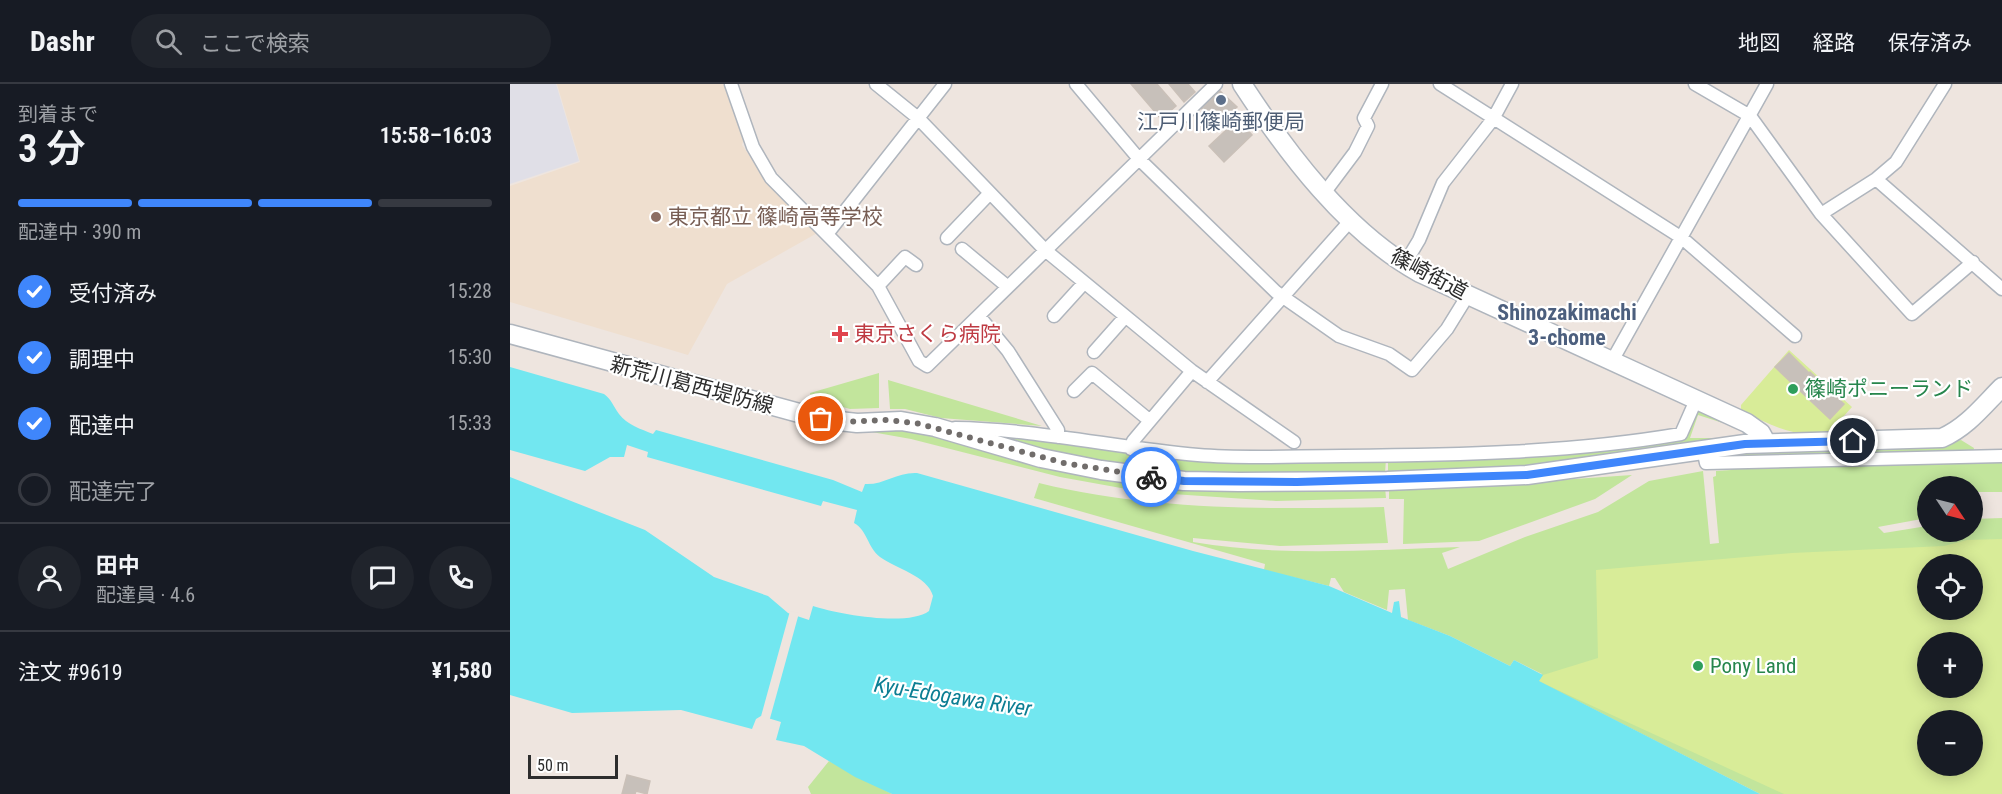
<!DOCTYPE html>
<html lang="ja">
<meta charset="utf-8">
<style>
body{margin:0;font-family:"Roboto Condensed","Noto Sans JP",sans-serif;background:#20242c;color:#f1f3f6;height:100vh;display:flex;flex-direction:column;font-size:22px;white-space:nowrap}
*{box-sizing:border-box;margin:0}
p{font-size:20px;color:#9ea1a6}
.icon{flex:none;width:33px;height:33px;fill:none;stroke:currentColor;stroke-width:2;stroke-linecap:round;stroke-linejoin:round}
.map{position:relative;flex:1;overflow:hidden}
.drawer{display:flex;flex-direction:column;background:#171b24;width:510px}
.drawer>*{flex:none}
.needle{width:39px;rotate:125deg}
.controls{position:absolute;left:1407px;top:392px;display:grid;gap:12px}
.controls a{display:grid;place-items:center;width:66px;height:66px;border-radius:50%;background:#171b24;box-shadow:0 3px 15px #0003;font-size:30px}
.scale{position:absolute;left:18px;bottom:15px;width:90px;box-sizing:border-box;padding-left:6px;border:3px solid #2d2d2d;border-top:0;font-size:16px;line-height:21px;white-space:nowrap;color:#2d2d2d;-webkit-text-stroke:4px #fff;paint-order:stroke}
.pin{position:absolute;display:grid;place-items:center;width:51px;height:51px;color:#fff;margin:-26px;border:3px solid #fff;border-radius:50%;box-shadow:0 2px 6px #0007}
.courier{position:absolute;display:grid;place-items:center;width:60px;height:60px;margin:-30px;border:4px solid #3f86fb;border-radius:50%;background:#fff;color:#222;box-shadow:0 2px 8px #0007}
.overview em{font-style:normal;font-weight:600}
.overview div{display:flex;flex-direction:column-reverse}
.overview{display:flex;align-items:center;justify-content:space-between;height:102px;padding:0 18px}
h1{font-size:39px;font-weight:600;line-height:45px}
.bar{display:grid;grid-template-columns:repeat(4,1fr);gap:9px 6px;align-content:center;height:72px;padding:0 18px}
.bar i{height:8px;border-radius:4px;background:#363941}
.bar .on{background:#3f86fb}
.bar p{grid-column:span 4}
.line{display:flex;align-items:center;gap:15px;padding:0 18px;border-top:2px solid #363941}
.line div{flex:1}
.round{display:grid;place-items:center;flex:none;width:63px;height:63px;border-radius:32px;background:#20242c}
ol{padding:0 18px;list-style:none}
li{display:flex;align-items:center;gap:18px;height:66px}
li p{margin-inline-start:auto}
li .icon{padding:6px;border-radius:50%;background:#3f86fb;color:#fff;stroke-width:4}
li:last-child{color:#9ea1a6}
li i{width:33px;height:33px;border:3px solid #363941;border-radius:50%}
header{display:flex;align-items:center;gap:36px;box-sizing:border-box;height:84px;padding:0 30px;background:#171b24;border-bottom:2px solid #363941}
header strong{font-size:28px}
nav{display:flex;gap:33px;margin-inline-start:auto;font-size:21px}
.search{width:420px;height:54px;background:#20242c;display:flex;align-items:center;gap:15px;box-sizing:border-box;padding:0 21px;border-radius:33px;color:#9ea1a6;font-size:22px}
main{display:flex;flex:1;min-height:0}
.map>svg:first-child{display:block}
.industrial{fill:#e0dfe7}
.education{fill:#efdfcf}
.green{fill:#c2e59c;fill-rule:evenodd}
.pitch{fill:#d8ec98;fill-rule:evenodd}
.water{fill:#72e7f0}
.pier{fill:#eee5df}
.building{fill:#c7c0ba;stroke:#cac0b8;stroke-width:1.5}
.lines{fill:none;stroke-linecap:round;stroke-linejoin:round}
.street-casing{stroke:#afb5bd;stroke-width:15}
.secondary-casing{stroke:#afb5bd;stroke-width:21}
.street{stroke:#fff;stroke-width:12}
.secondary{stroke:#fff;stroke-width:18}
.done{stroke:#716d6b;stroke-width:6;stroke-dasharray:0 10.8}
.route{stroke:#3f86fb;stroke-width:8}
.service-dot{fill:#5c6f8a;stroke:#fff;stroke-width:2}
.education-dot{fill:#8d6e63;stroke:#fff;stroke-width:2}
.health-dot{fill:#e0444e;stroke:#fff;stroke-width:2}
.leisure-dot{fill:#2e9e5b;stroke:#fff;stroke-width:2}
.labels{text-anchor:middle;stroke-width:4.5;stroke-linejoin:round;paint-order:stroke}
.service-label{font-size:21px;fill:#4e5e75;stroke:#fff}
.education-label{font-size:21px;fill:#785e54;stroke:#fff;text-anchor:start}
.street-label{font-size:21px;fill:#2d2d2d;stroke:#fff}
.health-label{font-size:21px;fill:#be3a42;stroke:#fff;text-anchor:start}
.leisure-label{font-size:21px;fill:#27864d;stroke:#fff;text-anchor:start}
.neighbourhood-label{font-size:22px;font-weight:bold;fill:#4c5f7e;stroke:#fff}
.water-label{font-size:22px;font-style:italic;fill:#0c7e93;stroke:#fff}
</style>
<header>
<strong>Dashr</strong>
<div class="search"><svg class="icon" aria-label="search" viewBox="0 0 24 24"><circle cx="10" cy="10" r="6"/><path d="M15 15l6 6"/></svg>ここで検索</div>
<nav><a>地図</a><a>経路</a><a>保存済み</a></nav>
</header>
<main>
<section class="drawer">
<div class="overview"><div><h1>3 分</h1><p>到着まで</p></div><em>15:58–16:03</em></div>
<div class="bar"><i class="on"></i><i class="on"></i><i class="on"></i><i></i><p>配達中 · 390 m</p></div>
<ol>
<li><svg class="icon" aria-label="check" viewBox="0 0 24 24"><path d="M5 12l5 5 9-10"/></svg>受付済み<p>15:28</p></li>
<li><svg class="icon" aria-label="check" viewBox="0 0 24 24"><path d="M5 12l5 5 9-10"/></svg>調理中<p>15:30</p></li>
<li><svg class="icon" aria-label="check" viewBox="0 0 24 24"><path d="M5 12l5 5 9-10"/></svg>配達中<p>15:33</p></li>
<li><i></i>配達完了</li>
</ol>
<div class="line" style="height:108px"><a class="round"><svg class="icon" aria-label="person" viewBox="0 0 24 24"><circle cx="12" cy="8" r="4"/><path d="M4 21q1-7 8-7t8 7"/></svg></a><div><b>田中</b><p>配達員 · 4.6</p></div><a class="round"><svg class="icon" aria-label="chat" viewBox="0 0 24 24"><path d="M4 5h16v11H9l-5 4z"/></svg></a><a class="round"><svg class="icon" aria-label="phone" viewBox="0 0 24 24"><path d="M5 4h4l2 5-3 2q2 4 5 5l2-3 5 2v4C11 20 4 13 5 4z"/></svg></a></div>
<div class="line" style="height:78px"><div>注文 #9619</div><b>¥1,580</b></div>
</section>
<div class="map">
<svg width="1492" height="710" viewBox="0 0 1492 710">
<rect width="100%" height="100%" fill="#eee5df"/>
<path class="industrial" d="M0,0H46L69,77L0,100Z"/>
<path class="education" d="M47,0H213L217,3L234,53L232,61L258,98L309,148L217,200L178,271L0,218V102L70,78Z"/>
<path class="green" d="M369,289V324L340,325L301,314L300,309Z
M378,296L532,342L431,334L395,325H380Z
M1186,326L1213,339L1188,331L1180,354H1207L1209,357L1045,382L878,390V374L1173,354Z
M394,343L507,376L875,403L876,414L766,417L633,408L550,393L401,355L356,347Z
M463,347L593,365L876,374L875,390H672L549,372Z
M1451,356L1464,364L1463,368L1216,373L1223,368L1433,361Z
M1492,375V408H1463L1462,402H1418L1417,434L1368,443L1374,449L1417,442L1418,447H1462L1463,435L1492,434V710H1250L1028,597L1032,590L1004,576L1000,582L940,552L898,536L895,505L879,506L877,526L834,508L825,494H821L819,502L754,486L755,480L524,414L529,399C643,427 757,425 874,423L878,459L770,462L683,454V458C770,473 861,466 950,463L932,469L938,485L1015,453L1088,428L1139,397L1193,387L1200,460L1209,459L1203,393L1206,392V387L1221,386L1222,381ZM1418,480H1462V525H1418ZM1418,558H1462V603H1418ZM1418,636H1462V681H1418Z
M1122,391L1085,415L969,457L893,460L894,415H879V403L993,400Z
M319,677L382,710H301L298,703Z"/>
<path class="pitch" d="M1279,266L1342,323L1333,333L1339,338C1298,361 1270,346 1231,326V321Z
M1492,455V710H1274L1028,597L1033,591L1088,574L1086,486L1282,469L1434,462L1457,456ZM1418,480H1462V525H1418ZM1418,558H1462V603H1418ZM1418,636H1462V681H1418Z"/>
<path class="water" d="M0,283L94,310C102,316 103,322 109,330C117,341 131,345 143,350L146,346L323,396L352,408L355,400C374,401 387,388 407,389L683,467L819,502L882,529L884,518L889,517L891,533L940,552L1000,582L1004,576L1033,591L1029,597L1250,710H382L345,693L294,662L266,656L271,638L251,632L246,635L242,645L171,626L62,629L0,611V393L135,446L204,493L258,512L278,529L299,536L303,522C327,530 398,543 419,527L423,512C418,492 385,484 370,473C357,463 358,447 344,439L347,426L313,417L311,422L137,373L138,368L117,361L114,373H100L75,387L0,366Z"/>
<path class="pier" d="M280,527L289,529L259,638L250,636Z"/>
<path class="building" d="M621,0H647L666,22L651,35Z
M659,0H678L685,8L674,18Z
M709,6L727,23L707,39L690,23Z
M728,35L742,51L714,78L699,62Z
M1279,269L1299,289L1286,303L1265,283Z
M1300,288L1334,320L1320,335L1286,303Z
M117,691L140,697L137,710L126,707L125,710H112Z"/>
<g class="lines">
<g class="street-casing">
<path id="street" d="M221,0L243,63L261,94L368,202L409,277L417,282L706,0
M366,0L408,34L535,166L682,287L784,358
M566,0L629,75L766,208L829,252L879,270L902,286L937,245L958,211
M930,0L1172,154L1285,252
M1185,0L1240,32L1311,130L1402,230L1463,178
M1366,95L1492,205
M815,108L845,68L858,42L854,34L872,0
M1311,130L1366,95L1386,78L1435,0
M317,150L435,0
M437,154L480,109
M452,165L498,203
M894,181L909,156L933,99L983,35L1002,0
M368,202L395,173L406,181
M469,232L498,267L548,346V353
M544,232L574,199
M584,268L615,233
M1102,277L1257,0
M697,298L841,136
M564,307L582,289L639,336
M445,344C526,345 607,364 688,371C735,375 785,372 833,372C945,371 1060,369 1171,350L1186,316
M621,365L623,357L682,287
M1193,365L1196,379L1492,372"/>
</g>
<g class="secondary-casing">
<path id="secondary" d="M732,0C777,69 837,149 910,189L1237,339L1251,349L1256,358
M0,250L311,335L347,339L391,337L425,343L531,374L591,386L674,397L729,398L877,397L1017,391L1235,360L1432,354C1457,343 1473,322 1492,303"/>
</g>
<use href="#street" class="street"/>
<use href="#secondary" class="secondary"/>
</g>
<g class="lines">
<path class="done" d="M311,335L335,338L375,336L406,339L554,379L641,393"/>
<path class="route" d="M641,393L674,397L787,398L1017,391L1235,360L1343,357"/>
</g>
<circle class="service-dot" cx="711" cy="16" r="6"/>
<circle class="education-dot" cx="146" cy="133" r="6"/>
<path class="health-dot" d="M327 241h6v6h6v6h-6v6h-6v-6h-6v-6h6z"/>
<g class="leisure-dot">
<circle cx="1283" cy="305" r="6"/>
<circle cx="1188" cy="582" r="6"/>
</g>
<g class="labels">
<g class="service-label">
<text x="711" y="45">江戸川篠崎郵便局</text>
</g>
<g class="education-label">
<text x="158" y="140">東京都立 篠崎高等学校</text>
</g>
<g class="street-label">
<text transform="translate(919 190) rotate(28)" y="7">篠崎街道</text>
<text transform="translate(182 301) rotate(15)" y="7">新荒川葛西堤防線</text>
</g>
<g class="health-label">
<text x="344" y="257">東京さくら病院</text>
</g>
<g class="leisure-label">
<text x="1295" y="312">篠崎ポニーランド</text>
<text x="1200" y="589">Pony Land</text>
</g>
<g class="neighbourhood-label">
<text x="1057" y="236">Shinozakimachi<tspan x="1057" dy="25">3-chome</tspan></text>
</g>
<g class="water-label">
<text transform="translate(443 612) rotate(9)" y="8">Kyu-Edogawa River</text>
</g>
</g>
</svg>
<div class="controls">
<a><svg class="needle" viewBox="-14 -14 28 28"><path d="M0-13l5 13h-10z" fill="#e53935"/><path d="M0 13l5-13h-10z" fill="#9ea1a6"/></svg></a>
<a><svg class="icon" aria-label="locate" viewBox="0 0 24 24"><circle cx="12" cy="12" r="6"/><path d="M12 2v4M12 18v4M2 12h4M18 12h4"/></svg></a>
<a>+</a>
<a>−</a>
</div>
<div class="scale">50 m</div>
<div class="pin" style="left:311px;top:335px;background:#ea580c"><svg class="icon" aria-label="bag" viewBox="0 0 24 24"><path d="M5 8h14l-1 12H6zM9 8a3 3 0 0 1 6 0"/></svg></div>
<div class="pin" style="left:1343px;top:357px;background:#1f2937"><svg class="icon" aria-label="home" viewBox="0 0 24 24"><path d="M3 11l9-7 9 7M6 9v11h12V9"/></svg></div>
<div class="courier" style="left:641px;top:393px"><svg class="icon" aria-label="bike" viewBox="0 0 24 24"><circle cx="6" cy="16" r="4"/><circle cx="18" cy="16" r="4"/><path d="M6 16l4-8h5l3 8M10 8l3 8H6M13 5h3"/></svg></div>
</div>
</main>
